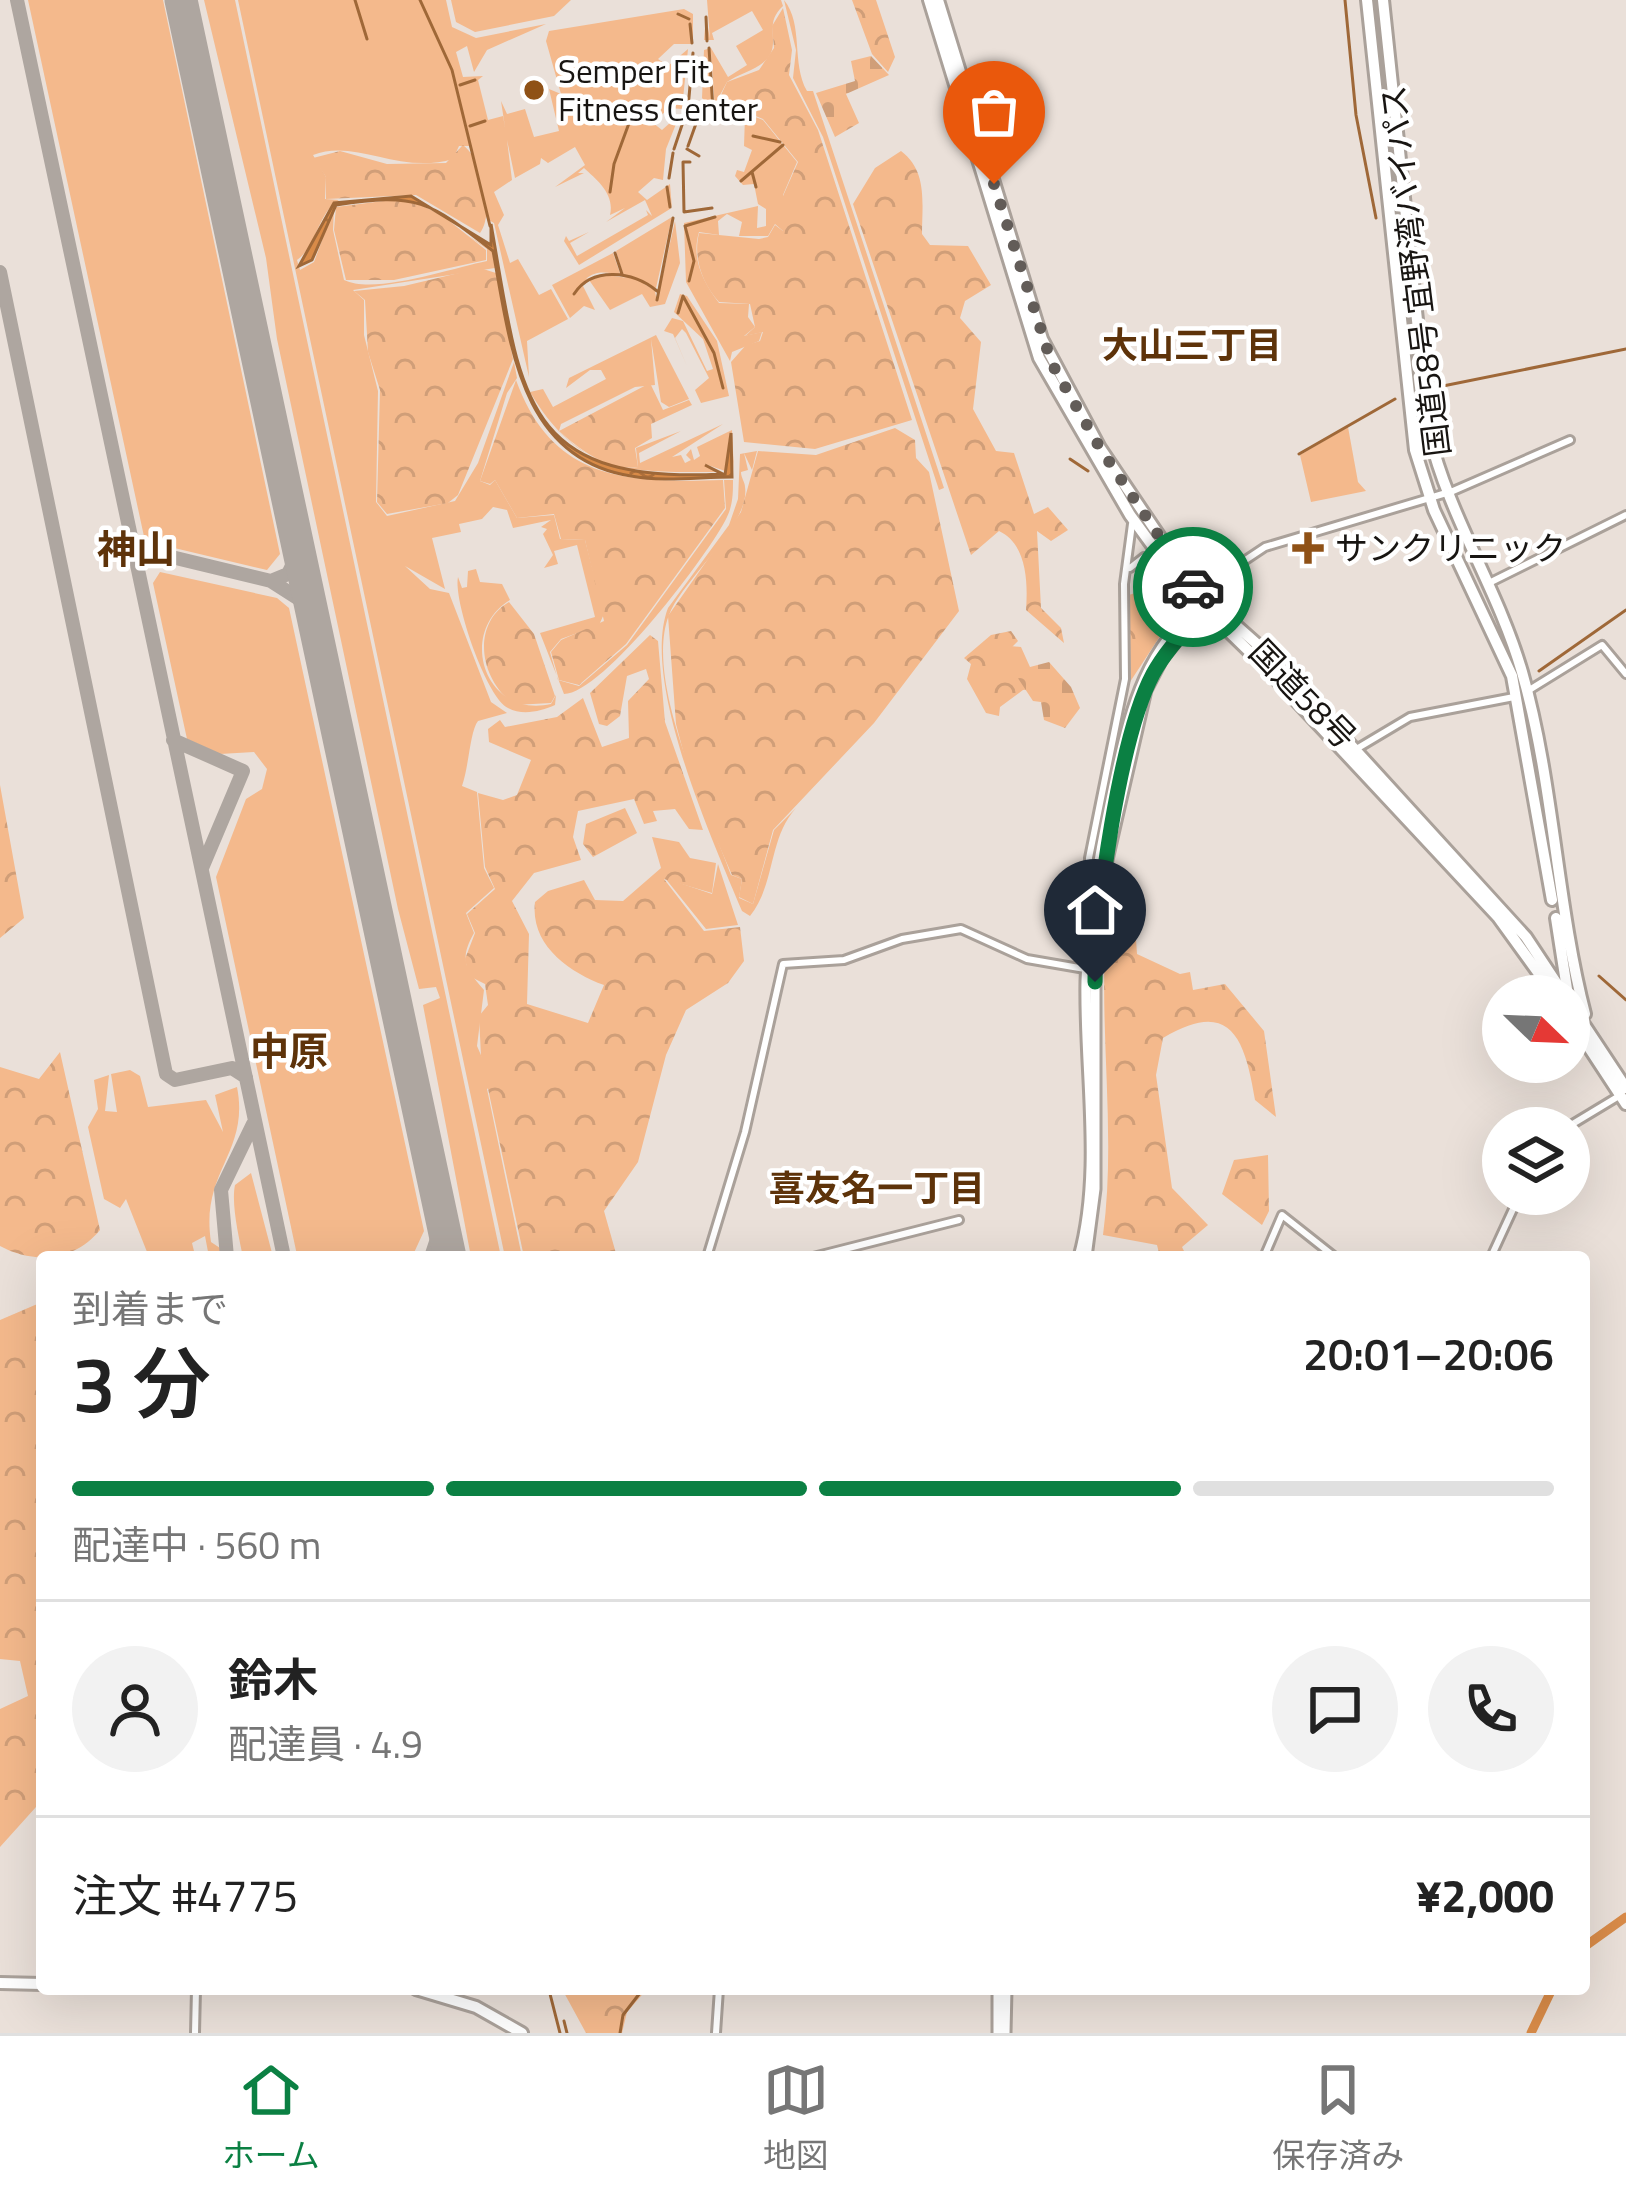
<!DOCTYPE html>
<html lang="ja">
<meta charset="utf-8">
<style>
body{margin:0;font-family:"Titillium Web","Noto Sans JP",sans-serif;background:#f2f2f2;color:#222;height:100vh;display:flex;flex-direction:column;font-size:45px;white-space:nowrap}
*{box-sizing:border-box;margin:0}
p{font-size:39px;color:#767676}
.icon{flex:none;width:66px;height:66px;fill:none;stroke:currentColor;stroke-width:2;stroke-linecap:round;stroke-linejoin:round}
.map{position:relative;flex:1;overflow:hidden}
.details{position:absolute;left:36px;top:1251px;width:1554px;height:744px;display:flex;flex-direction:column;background:#fff;border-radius:12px;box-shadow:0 12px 48px #0002}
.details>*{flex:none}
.needle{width:78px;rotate:113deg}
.buttons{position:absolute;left:1482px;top:975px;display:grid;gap:24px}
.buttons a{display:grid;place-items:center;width:108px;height:108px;border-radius:50%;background:#fff;box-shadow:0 12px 48px #0002;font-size:60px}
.pin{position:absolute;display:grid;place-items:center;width:102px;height:102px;color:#fff;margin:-123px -51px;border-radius:50% 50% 50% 0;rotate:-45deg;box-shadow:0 0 12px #0007}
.pin .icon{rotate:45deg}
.courier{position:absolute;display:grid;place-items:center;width:120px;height:120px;margin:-60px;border:9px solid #0b8043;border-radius:50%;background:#fff;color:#222;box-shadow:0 3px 15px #0007}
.headline em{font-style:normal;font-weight:600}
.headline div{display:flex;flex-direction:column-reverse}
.headline{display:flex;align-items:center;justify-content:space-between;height:204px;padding:0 36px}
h1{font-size:78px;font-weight:600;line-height:90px}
.bar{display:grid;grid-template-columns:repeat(4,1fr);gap:18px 12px;align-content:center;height:144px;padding:0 36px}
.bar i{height:15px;border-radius:9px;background:#e0e0e0}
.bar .current{background:#0b8043}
.bar p{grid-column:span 4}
.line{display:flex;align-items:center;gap:30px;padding:0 36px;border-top:3px solid #e0e0e0}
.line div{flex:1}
.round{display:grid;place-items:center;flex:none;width:126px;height:126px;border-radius:63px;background:#f2f2f2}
.menu{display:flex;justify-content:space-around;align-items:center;height:168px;border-top:3px solid #e0e0e0;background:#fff;font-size:33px;color:#767676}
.menu a{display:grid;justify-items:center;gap:6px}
.menu .current{color:#0b8043}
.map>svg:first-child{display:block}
.green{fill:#f4b98c}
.forest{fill:url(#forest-crowns)}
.cemetery{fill:url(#cemetery-stones)}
.water{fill:url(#water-ripples);stroke:#9f6838;stroke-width:3}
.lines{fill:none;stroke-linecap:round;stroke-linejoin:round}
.stream{stroke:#9f6838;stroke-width:3}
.river{stroke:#d98b48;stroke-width:9}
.taxiway{stroke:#aea6a0;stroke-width:14}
.runway{stroke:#aea6a0;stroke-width:33}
.secondary-casing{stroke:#aaa19a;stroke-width:12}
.primary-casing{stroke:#aaa19a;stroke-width:15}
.highway-casing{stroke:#aaa19a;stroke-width:16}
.secondary{stroke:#fff;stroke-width:6}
.primary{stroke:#fff;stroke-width:9}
.highway{stroke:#fff;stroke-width:10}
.done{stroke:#625c58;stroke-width:12;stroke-dasharray:0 21.6}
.route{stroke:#0b8043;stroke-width:15}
.poi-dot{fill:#8f5116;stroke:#fff;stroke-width:4.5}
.labels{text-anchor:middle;stroke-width:9;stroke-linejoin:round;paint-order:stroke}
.poi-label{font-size:33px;fill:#181512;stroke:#fff;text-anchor:start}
.street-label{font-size:33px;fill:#181512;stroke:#fff}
.neighbourhood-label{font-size:36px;font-weight:bold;fill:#5e330a;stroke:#fff}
.quarter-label{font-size:39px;font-weight:bold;fill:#5e330a;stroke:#fff}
</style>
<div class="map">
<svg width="1626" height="2033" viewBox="0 0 1626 2033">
<defs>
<pattern id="forest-crowns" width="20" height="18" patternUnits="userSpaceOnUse" patternTransform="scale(3)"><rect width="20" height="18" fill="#f4b98c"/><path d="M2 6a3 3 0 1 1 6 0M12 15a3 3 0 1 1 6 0" fill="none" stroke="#d09e78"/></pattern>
<pattern id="cemetery-stones" width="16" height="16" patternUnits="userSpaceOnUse" patternTransform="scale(3)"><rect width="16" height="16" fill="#f4b98c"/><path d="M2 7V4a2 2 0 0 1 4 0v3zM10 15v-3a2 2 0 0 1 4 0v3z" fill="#d09e78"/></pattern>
<pattern id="water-ripples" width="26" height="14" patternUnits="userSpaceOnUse" patternTransform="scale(3)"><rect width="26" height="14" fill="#d98b48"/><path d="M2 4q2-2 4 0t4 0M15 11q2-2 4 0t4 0" fill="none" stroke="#af703b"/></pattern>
</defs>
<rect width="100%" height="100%" fill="#eae0d9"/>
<path class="green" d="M28,0H163L280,554L267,570L145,541Z
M204,0H235L501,1257H471L423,1005L440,998L436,987L419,989L398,909L277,339L266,258Z
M238,0H446L452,27L476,38L546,24L487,50L474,72L467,46L456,52L463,77L483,76L478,80L488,120L503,116L505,127L501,101L507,114L525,109L534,137L559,131L549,89L561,94L546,41L549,31L684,9L693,14V44H674L658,59L668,66L688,49L682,109L669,108L653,123L662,130L680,114L666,149L663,180L654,178L638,192L647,200L670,184L672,209L667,187L670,209L579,265L564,241L566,236L569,241L589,232L570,243L577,256L648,215L646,210L652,216L645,200L606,222L625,208L610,215C615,194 597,180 584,168L578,173H584L555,187L585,165L575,147L548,163L541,158L540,164L515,178L507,140L512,180L494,192L504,215L498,225L510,263L518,259L539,295L551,289L568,319L527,341L529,377L494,223L487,219L480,173L469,146H459L453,159C399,175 355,138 313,155L326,177L325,199L339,200C318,212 317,246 297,260L300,270L314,262L334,208L333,230L344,280C375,295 452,268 487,261V249L467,235L492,251L495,268L353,290L364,300V335L378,391L376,502L387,516L455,501L478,463L514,362L517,378L507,393L480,481L490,485L495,480L517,518L554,515L560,539L585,540L604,614L599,625L561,639L550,652L558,680L579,686L627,645L726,509L724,480H733C733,492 733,505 727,517C710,553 603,694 564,694L540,633L595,617L577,545L554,551L558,564L544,568L553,555L543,534L547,529L541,527L551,520L513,528L507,510L493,507L482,519L459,524L461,532L432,538L445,589L405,566L430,589L449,593L491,702L507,713L478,721C470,731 469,766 462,786L477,792L484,868L494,888L466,913L474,933C458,961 467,970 484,990L477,1046L494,1085L487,1089L522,1257H505Z
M451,0H571L554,16L475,32L456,22Z
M707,0H781L783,6C766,22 776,34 772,50C767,68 741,72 727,82L720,95L723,104L763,120L797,162L783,195V231L775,224L768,236H739L742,222L727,214L718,221L719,235L699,232C691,258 703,282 719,303L749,304L748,317L755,327L744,336L762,332L759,341L732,352L730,361L686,282L684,223L758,206L757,228L766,226V209L758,204L754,184L743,185L735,176L737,170L744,172L752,150L744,146L745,116L715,111L711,52L713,110L702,98L704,50L711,48L728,77L747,65L736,46L763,30L752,11L712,33L714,40H704L706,16L710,39Z
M784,0C804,25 791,63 807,91H813L944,488L939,490L823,137L793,78L796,50Z
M672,217L656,288L624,277L616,251Z
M675,221L680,263L665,304L650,307L642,294L610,310L589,280L582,284L595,310L584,306L570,318L552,285L613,253L621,276C609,272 596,270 586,279C607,272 638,277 655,291L657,302Z
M680,294L687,296L717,341L729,396L701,403L695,390L709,378L686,333L682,329L675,338L687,366L673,334L664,331L672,318L683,321L707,371L713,369L703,339L674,312Z
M656,335L689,399L669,407L661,402L651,339L655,385L635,387L561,424L559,431C578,450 610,473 638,467L636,448L681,431L639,453L640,463L723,424L672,457L681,455L685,463L691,460L686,455L691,449L694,460L700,456L697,447L732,430L734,471L730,432L725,471L705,464L719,472C629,472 580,476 530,392L543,389L553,407L606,379L601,370H590L566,388L569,378Z
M1348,427L1358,482L1366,491L1311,502L1300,455Z
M757,451L752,470L744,453L748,470L741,472C741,478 745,482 745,487C751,524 682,580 669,615C643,681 709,813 731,875L742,879L739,898L753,904L774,830L796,808C768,839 776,883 750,916L742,911C713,841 640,681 668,608L729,525L738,499L740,454Z
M476,569L480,582L502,584L510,600C457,632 484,719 551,704L556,695L555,705C541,711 523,716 508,708C486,697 453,600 458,577L462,588L467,587L468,571Z
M160,572L277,598L289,608L424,1231L412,1257L297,1255L216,877L246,799L262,789L267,769L254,752L220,754L187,739L153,583Z
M718,864L738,925L706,929L665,878L712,894Z
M130,1070L140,1076L148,1107L206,1100L223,1132L215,1095L237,1087C250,1153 200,1171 211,1242L220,1248V1257H209L205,1236L192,1243L194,1251L206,1257H149L126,1199L120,1208L104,1199L88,1127L98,1109L94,1080L109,1075L105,1111L117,1112L111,1074Z
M251,1173L272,1253L268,1257H243C239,1238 231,1204 235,1185Z"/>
<path class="forest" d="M852,0H876L895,57L888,72L872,54Z
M783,8L792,50L789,75L818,130L912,420L815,449L744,442L731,362L746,345L760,341L763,332L745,336L755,327L750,304L719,302C702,283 693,258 699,233L759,239L768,237L775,225L783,231V196L798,162L763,119L723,103L721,95L727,82L759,70L774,48L772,26Z
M463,145C483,160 495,213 480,233L416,195L326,199V177L313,158L340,151L387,164L446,163Z
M901,151C928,171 922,204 922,234L930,245L968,246L991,285L965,301L960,318L981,342L973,409L996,451L1014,453L1034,514L1048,507L1068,530L1051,541L1037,531L1041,608L1061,628L1064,643L1026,610C1028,583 1027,544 999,531L971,555L853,204L875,168Z
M407,198L443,216L486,250V260L394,280H346L334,230L336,207Z
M480,268L496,273L513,359L458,495L448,503L387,514L377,502L380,390L368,352L365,300L354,291L404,286Z
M516,380C553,482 628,483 723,480L725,508L626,644L579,685L559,680L551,652L561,640L604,621L585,540L561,539L554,514L517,518L495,480L490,484L480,481Z
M650,383L663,410L689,400L692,405L651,424L652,438L635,448L638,467C609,472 579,449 559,431Z
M895,428L915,440L916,458L929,472L959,611L874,723L773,830L753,904L739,897L742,879L732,875L691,781L676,724L668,616L741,512L758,451L816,455Z
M1135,593L1152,595L1157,622L1172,618L1128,685L1129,595Z
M509,602L534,634L555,696L551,703L515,705C479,680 471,624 509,602Z
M1011,631L1018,641L1011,648L1043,688L1023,690L1000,707L999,716L986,713L967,679L971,664L964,658L991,635Z
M650,635L658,641L665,722L703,830L689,829L675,809L653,811L657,821L644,824L634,799L578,811L573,837L581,860L534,873L512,901L529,934L527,1004L588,1023L604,985C569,972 530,945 535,902L548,891L584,880L595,900L623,901L661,868L652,837L679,842L690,858L716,863L712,893L664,879L704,931L740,927L744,961L728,983L686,1010L666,1055L638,1162L604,1211L617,1257H524L481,1056L479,1016L488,1005L485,984L469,976L465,959L475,933L467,914L495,889L485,867L478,793L503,800L517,795L531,760L489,742L488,729L500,720L505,727L557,717L583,698L602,747L629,738L628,701L649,679L646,669L627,676L620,716L607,726L599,724L590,693Z
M0,785L24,918L0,938Z
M625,808L637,833L593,857L583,844L586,824Z
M1113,877L1133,895L1137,954L1180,974L1190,972L1193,990L1225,984L1264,1031L1276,1117L1255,1100C1245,1039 1231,997 1163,1038L1156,1075L1172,1188L1208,1225L1182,1247L1187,1257H1160L1157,1245L1103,1235C1119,1116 1091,996 1113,877Z
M60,1052L100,1230C74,1262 33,1264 0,1246V1067L39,1079Z
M1268,1155L1269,1211L1262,1225L1222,1194L1234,1160Z
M42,1302V1790L36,1807L0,1847V1709L28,1696L20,1661L0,1659V1320Z
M562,1989H647L627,2012L622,2033H586Z"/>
<path class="cemetery" d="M871,56L889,75L846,94L859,123L835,137L816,93L855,81L851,61Z
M1010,646L1021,647L1030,667L1049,662L1071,687L1080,708L1065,728L1044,720L1041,702L1033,701L1010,666Z"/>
<path class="water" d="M411,196L491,245V224C521,393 519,485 722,474L705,465L725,475L731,433L732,477C699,477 663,482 631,476C519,459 510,341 493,251C429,201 417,192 336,205L312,260L299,266L334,203Z"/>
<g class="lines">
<path class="stream" d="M355,0L367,39
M420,0L452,70L490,226
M1345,0L1356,115L1376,218
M678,14L689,19
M706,17L707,41
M690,24L692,43
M709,48L713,109
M460,85L475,80
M688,108L693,53
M470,126L485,121
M753,136L780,142
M688,146L698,118L711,115
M674,149L685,116
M687,149L699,156
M690,162H683L684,212L712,208
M752,172L756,187
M669,178L673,153
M741,181L783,145
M667,187L670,207
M610,192L614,164L632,115
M615,253L622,274
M689,281L694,261L685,226L715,217
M574,294C592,266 633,271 657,291
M657,300L673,218
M678,313L683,296L714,353L723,388
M1433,388L1626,349
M1299,454L1395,399
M1070,459L1088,471
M1539,671L1626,610
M1599,976L1626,1000
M549,1990L560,2033
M564,2021L567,2033
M620,2033L623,2015L643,1989"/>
<path class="river" d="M1584,1947L1626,1917
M1531,2033L1552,1989"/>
<path class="taxiway" d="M17,0L284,1257
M0,272L166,1074L175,1080L232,1068L246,1077
M132,541L155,553L271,581L288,574L299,551
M271,581L310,606
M173,740L243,771L202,868
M227,1257L221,1190L253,1124
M431,1257L443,1221"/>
<path class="runway" d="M181,0L450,1257"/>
<g class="secondary-casing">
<path id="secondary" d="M1130,568L1144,557L1160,561
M1489,583L1626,515
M1207,600L1241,563L1265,547L1453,491L1570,440
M1526,692L1602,645L1626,674
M1353,751L1410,717L1514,697
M1088,914L1089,858L1125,679L1124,584L1132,524
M1566,1128L1619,1096
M707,1257L745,1132L783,964L844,960L902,939L961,929L1027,959L1085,969
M813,1257L959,1220
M1264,1257L1282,1215L1335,1257
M1491,1257L1520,1194
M195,2033L196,1989
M716,2033L719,1989"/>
</g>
<g class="primary-casing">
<path id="primary" d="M1189,627L1209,623L1224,630
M1079,1257C1103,1170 1084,1070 1086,981C1088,909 1102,841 1117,771C1132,704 1147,648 1202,603
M1086,1257L1095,1189V970L1104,873L1146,690L1162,659L1205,605
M998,2033V1989
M1005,2033L1006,1989"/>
</g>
<g class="highway-casing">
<path id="highway" d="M929,0L1039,358L1130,515L1181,585L1259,661L1498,917L1555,996
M938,0L1042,339L1100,448L1195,589L1266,652L1526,937L1626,1088
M1367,0L1415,450L1434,510L1512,676L1552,900
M1383,0L1429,433C1449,517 1498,589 1522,672C1554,783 1556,902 1585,1014
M1171,634L1184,609L1181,587
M1556,918L1567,989
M1569,1017L1626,1104
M0,1983L42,1984
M416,1989L476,2007L522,2033"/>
</g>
<use href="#secondary" class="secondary"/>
<use href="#primary" class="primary"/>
<use href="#highway" class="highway"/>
</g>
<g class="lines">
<path class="done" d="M994,184L1052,364L1100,448L1193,587"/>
<path class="route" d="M1095,982C1095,911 1120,736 1153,674C1166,650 1186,630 1204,609L1207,600L1193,587"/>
</g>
<g class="poi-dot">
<circle cx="534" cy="90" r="12"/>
<path d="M1302 530h12v12h12v12h-12v12h-12v-12h-12v-12h12z"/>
</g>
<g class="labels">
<g class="poi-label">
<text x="558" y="83">Semper Fit<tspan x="558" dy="38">Fitness Center</tspan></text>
<text x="1335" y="560">サンクリニック</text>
</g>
<g class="street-label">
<text transform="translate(1415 271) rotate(-97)" y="12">国道58号 宜野湾バイパス</text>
<text transform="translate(1303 694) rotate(46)" y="12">国道58号</text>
</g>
<g class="neighbourhood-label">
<text x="1192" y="358">大山三丁目</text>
<text x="877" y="1201">喜友名一丁目</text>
</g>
<g class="quarter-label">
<text x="136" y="563">神山</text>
<text x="289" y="1065">中原</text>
</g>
</g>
</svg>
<div class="buttons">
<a><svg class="needle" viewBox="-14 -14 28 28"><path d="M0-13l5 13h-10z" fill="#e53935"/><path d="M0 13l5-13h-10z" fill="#767676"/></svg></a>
<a><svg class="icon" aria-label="layers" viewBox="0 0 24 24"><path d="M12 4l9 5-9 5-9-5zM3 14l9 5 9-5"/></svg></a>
</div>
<div class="pin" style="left:994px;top:184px;background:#ea580c"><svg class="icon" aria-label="bag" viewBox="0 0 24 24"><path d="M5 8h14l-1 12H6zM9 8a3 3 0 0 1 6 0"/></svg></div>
<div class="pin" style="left:1095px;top:982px;background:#1f2937"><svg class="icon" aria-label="home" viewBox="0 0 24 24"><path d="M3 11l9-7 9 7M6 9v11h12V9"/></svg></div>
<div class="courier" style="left:1193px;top:587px"><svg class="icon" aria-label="car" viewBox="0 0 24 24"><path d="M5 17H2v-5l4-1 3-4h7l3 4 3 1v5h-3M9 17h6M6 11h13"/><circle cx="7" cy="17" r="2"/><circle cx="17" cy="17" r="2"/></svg></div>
<section class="details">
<div class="headline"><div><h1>3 分</h1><p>到着まで</p></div><em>20:01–20:06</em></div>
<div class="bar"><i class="current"></i><i class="current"></i><i class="current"></i><i></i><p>配達中 · 560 m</p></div>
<div class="line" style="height:216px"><a class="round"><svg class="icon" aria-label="person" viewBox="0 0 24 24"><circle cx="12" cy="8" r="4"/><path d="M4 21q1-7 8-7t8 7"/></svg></a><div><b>鈴木</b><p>配達員 · 4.9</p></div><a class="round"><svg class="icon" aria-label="chat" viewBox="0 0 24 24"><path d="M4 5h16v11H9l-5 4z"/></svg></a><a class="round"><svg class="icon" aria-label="phone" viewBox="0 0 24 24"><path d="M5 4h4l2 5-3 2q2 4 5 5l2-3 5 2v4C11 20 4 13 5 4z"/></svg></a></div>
<div class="line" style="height:156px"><div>注文 #4775</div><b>¥2,000</b></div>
</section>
</div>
<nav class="menu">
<a class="current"><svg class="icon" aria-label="home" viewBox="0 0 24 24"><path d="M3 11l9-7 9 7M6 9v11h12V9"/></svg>ホーム</a>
<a><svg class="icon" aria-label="map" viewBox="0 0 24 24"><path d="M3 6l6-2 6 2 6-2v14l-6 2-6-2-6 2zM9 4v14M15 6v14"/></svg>地図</a>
<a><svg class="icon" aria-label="saved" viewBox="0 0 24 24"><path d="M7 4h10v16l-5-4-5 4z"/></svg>保存済み</a>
</nav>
